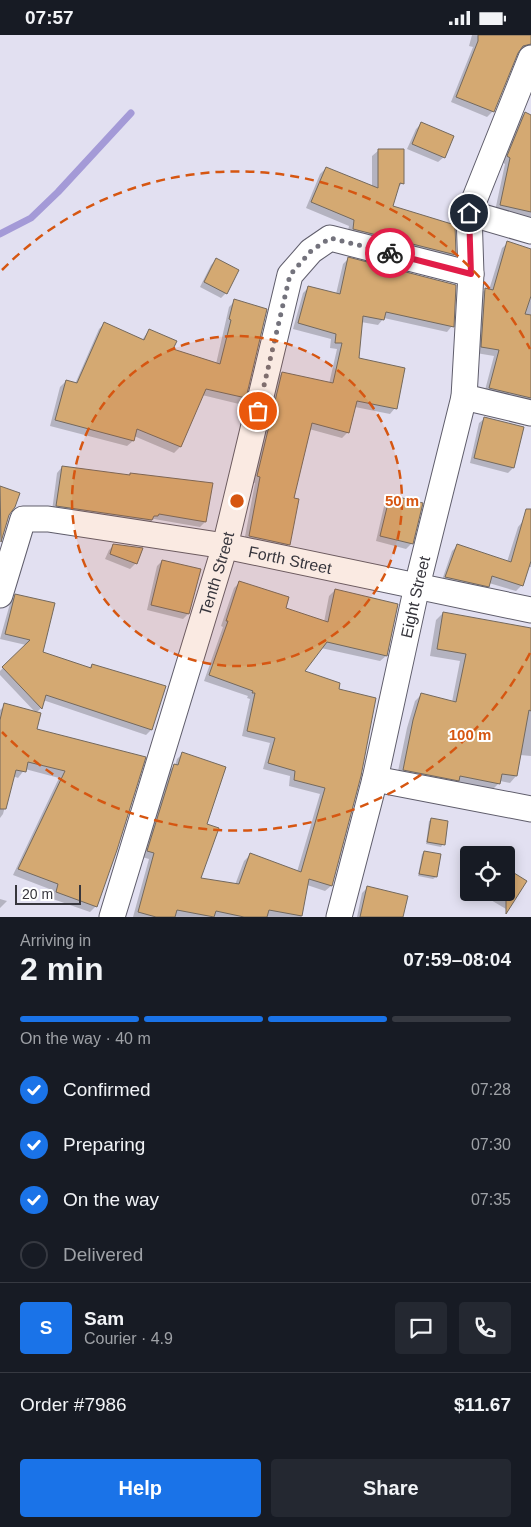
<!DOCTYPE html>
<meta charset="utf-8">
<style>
body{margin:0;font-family:Helvetica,sans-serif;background:#242831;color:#f1f3f6;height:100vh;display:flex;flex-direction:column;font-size:19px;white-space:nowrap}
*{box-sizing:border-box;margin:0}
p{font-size:16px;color:#9ea1a6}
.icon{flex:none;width:28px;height:28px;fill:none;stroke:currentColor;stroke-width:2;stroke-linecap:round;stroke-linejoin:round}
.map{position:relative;height:882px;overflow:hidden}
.drawer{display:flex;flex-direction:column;background:#171b24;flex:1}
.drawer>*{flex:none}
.buttons{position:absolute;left:460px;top:811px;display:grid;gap:10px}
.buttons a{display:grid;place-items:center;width:55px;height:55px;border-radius:5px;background:#171b24;box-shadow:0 2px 12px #0003;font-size:25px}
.scale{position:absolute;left:15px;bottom:12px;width:66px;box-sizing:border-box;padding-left:5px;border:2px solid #37363d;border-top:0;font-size:14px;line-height:18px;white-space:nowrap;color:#37363d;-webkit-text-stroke:4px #fff;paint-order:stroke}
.pin{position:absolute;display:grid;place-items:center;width:42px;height:42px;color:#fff;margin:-21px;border:2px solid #fff;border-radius:50%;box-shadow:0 1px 5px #0007}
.courier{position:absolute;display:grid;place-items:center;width:50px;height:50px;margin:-25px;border:4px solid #e11d48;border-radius:50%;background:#fff;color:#222;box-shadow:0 1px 6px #0007}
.overview em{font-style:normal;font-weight:800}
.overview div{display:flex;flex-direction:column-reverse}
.overview{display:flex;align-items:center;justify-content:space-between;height:85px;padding:0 20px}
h1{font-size:32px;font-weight:800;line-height:38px}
.bar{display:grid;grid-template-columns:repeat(4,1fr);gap:8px 5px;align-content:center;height:60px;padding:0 20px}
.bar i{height:6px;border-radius:4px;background:#363941}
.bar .on{background:#1a73e8}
.bar p{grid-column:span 4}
.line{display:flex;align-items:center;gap:12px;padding:0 20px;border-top:1px solid #363941}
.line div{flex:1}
.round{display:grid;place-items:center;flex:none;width:52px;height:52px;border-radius:5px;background:#242831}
ol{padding:0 20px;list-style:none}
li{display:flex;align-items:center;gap:15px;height:55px}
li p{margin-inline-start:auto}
li .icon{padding:5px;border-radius:50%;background:#1a73e8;color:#fff;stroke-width:4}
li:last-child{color:#9ea1a6}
li i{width:28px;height:28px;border:2px solid #363941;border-radius:50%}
.button{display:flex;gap:10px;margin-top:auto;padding:10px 20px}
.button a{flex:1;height:58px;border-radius:5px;background:#1a73e8;color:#fff;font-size:20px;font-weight:800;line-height:58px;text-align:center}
.button a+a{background:#242831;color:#f1f3f6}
.status{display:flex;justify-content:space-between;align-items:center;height:35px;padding:0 25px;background:#171b24;direction:ltr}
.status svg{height:14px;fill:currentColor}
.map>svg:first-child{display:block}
.shadow{fill:#0003}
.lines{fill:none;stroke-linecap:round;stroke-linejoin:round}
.stream{stroke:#a49ad7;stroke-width:7}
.building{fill:#d4a972;stroke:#74695d}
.street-casing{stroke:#5f5d6b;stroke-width:27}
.street{stroke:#fff;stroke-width:25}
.done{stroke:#73727c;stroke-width:5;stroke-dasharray:0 9}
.route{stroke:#e11d48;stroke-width:6}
.ring{fill:none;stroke:#d65611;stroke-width:2.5;stroke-dasharray:9 6}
.labels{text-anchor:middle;stroke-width:4;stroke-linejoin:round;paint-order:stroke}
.street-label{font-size:16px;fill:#37363d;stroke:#fff}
.centre{fill:#d65611;stroke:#fff;stroke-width:2.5}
.ring-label{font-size:15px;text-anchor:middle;font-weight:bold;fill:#d65611;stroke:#fff;stroke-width:4;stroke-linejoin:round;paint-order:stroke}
</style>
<div class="status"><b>07:57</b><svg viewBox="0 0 49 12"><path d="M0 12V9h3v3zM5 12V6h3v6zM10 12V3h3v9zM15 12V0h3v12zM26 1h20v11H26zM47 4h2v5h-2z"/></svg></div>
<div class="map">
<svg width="531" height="882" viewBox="0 0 531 882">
<rect width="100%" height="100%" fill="#e2e0f1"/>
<path class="shadow" d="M472,0H531V16L523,14L517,16L493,76L487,82L451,67L473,12L469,11Z
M525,78L531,81V184L495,176L505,129L502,127L519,84Z
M421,89L444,122L438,127L407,114L416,94Z
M379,115L402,148L397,154L392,172L454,191L455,220L449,226L347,200L349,191L306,173L320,139L326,133L372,152V121Z
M508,208L531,215V371L484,359L494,321L476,318L479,260L485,255H489L502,213Z
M348,224L452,291L447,297L384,283L378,290L361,287L358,324L395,373L390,379L355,372L348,397L342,403L309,394L293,464L289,509L283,515L244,507L255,448L252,447L276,344L282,338L329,349L337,314L330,313L331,304L293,294L303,258L309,252L336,259L343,229Z
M216,225L226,258L221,263L200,252L211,230Z
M235,266L266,275L244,363L239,369L202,360L180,412L174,418L134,401L133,406L127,411L50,391L60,352L66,346L75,349L99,294L105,288L142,305L149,295L172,315L216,329L229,272Z
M485,383L513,433L508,438L470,428L479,388Z
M62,432L128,441L130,439L205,487L200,492L154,484L146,490L52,476L57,438Z
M0,453L18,459L8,479L0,503Z
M390,462L412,508L406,514L376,506L385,467Z
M523,486L531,488V532H528L522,550L516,556L489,548L482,557L441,548L452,516L458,510L507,527L518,492Z
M114,510L136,528L130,534L105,524L109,515Z
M162,526L199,535L188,579L183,584L147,575L157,531Z
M240,547L284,574L324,587L329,561L335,555L386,621L380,626L321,613L303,637L339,649L331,851L325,856L307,850L301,882H133L149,824L142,822L168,736L175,731L177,724L183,718L206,789L199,844L235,850L244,826L250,820L297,837L320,759L289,751L290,741L263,734L270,708L242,701L250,664L247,663L248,661L204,646L223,592L221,591L234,553Z
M16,560L42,617L89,633L92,630L164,652L151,695L146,700L43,665L41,673L36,678L0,640V636L26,610L0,604L11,565Z
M443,578L531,594V721L520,720L516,741L510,748L500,746L499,748L492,755L397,741L407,693L415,666L422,659L452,667L460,626L430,621L436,585Z
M5,670L36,695L144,723L96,871L90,877L50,863L52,855L13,840L59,743L25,734L18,743L13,741L3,779L0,783V675Z
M432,784L443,809L441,812L426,809L429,786Z
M424,817L436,842L433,844L418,841L422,819Z
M367,853L402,882H357L362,858Z
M479,858H506L511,869L506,874Z
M0,864L7,866L0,873Z"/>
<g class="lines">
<path class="stream" d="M0,199L31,183L58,157L131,78"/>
</g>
<path class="building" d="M478,0H531V9L523,11L518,18L494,77L456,62L478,6Z
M525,77L531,80V177L500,170L510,123L507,121Z
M421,87L454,101L445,123L412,109Z
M378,114H404V149L400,148L393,171L455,190L456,220L353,194L354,185L311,167L326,132L378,153Z
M507,206L531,214V261L525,279L531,280V363L489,353L499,315L481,312L485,253L493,255Z
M348,222L456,250L454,292L386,277L384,285L363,281L359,323L405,333L397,374L357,366L349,398L312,388L294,463L299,464L290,510L249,501L260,442L257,441L282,337L333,348L342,308H335L336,299L298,288L308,251L340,259Z
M216,223L239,235L227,259L204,247Z
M234,264L267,274L246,363L206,354L181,412L137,394L134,406L55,385L66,345L77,348L104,287L144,305L149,294L177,306L173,314L220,329L231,285L229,284Z
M484,382L524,392L514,433L474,423Z
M62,431L130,440V438L213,448L206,487L159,479L158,481H154L152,485L56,471Z
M0,451L20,458L15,472L9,480L1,507Z
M390,460L423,468L413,509L380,501Z
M526,474H531V526L523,551L492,541L489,552L445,542L457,509L511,527Z
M113,509L143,513L137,529L110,519Z
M162,525L201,534L189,579L151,570Z
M239,546L289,562L286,573L328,587L335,554L398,569L387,621L327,607L305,636L340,648L339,654L376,663L361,741L332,851L309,844L302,881L269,875L267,882H244L216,876L214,882L177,875L175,882H156L138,877L154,818L147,816L174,729L178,730L182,717L226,732L207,789L219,793L201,843L239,849L250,818L301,837L325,753L294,745L295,736L268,728L275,703L247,696L255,658H252L253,656L209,640L228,586H226Z
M15,559L55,568L43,617L91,633L92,629L166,651L152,695L46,660L42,674L2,632L30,605L5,599Z
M443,577L531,593V676L529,675L517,741L502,739L500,749L460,741L459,746L403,735L413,685L421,658L456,667L466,619L437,614Z
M4,668L41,678L37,694L146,722L117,815L97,872L56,857L58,849L18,834L65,736L28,727L26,737L16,735L6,774H0V685Z
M431,783L448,786L445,810L427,807Z
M424,816L441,819L437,842L419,839Z
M506,833L527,846L506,879Z
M367,851L408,861L403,882H360Z"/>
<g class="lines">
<g class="street-casing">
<g id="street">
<path d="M469,178L531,196"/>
<path d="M464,362L531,378"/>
<path id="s1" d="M0,560L23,484H48L225,511L531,575"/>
<path d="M375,744L531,774"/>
<path id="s2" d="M112,882L225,511L290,240L311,216L330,203L471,239"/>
<path id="s3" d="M339,882L375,744L417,551L464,362L471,239L469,178L531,23"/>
</g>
</g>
<use href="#street" class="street"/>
</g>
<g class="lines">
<path class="done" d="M258,376L290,240L311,216L330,203L390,218"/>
<path class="route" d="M390,218L471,239L469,178"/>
</g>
<circle cx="237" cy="466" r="165" fill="#d65611" fill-opacity=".12"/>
<g class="ring">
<circle cx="237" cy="466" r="165"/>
<path d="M530 618A330 330 0 0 1 2 697M2 235A330 330 0 0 1 530 314"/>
</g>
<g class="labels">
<g class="street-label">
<text dy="6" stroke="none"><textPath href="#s1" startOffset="350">Forth Street</textPath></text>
<text dy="6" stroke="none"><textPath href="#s2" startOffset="359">Tenth Street</textPath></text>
<text dy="6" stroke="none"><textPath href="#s3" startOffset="329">Eight Street</textPath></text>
</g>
</g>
<circle cx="237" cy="466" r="8" class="centre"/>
<g class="ring-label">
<text x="402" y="471">50 m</text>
<text x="470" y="705">100 m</text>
</g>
</svg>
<div class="buttons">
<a><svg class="icon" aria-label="locate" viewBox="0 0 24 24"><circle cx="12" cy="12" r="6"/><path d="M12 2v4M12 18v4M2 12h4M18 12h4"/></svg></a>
</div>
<div class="scale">20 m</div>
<div class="pin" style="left:258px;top:376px;background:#ea580c"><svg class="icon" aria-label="bag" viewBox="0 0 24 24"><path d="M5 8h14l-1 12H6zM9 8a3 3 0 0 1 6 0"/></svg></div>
<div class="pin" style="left:469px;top:178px;background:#1f2937"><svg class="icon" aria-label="home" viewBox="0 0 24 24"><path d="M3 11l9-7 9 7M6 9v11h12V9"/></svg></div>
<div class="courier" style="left:390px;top:218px"><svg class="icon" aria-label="bike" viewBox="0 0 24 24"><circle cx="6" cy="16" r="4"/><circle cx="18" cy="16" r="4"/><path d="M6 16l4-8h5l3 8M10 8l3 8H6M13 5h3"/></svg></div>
</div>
<section class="drawer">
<div class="overview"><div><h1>2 min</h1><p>Arriving in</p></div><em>07:59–08:04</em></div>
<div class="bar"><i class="on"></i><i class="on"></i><i class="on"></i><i></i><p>On the way · 40 m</p></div>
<ol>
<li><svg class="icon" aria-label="check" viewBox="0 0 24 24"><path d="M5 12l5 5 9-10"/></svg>Confirmed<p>07:28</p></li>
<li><svg class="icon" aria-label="check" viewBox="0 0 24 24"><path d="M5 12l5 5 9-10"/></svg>Preparing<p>07:30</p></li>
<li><svg class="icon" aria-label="check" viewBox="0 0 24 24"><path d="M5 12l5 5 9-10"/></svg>On the way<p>07:35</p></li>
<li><i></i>Delivered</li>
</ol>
<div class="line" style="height:90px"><b class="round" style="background:#1a73e8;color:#fff">S</b><div><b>Sam</b><p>Courier · 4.9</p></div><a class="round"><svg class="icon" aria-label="chat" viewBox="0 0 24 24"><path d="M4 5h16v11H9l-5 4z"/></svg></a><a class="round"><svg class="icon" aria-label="phone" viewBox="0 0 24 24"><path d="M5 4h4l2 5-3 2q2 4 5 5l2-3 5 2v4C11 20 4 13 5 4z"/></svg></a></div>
<div class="line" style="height:65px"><div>Order #7986</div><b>$11.67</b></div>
<div class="button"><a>Help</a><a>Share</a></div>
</section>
